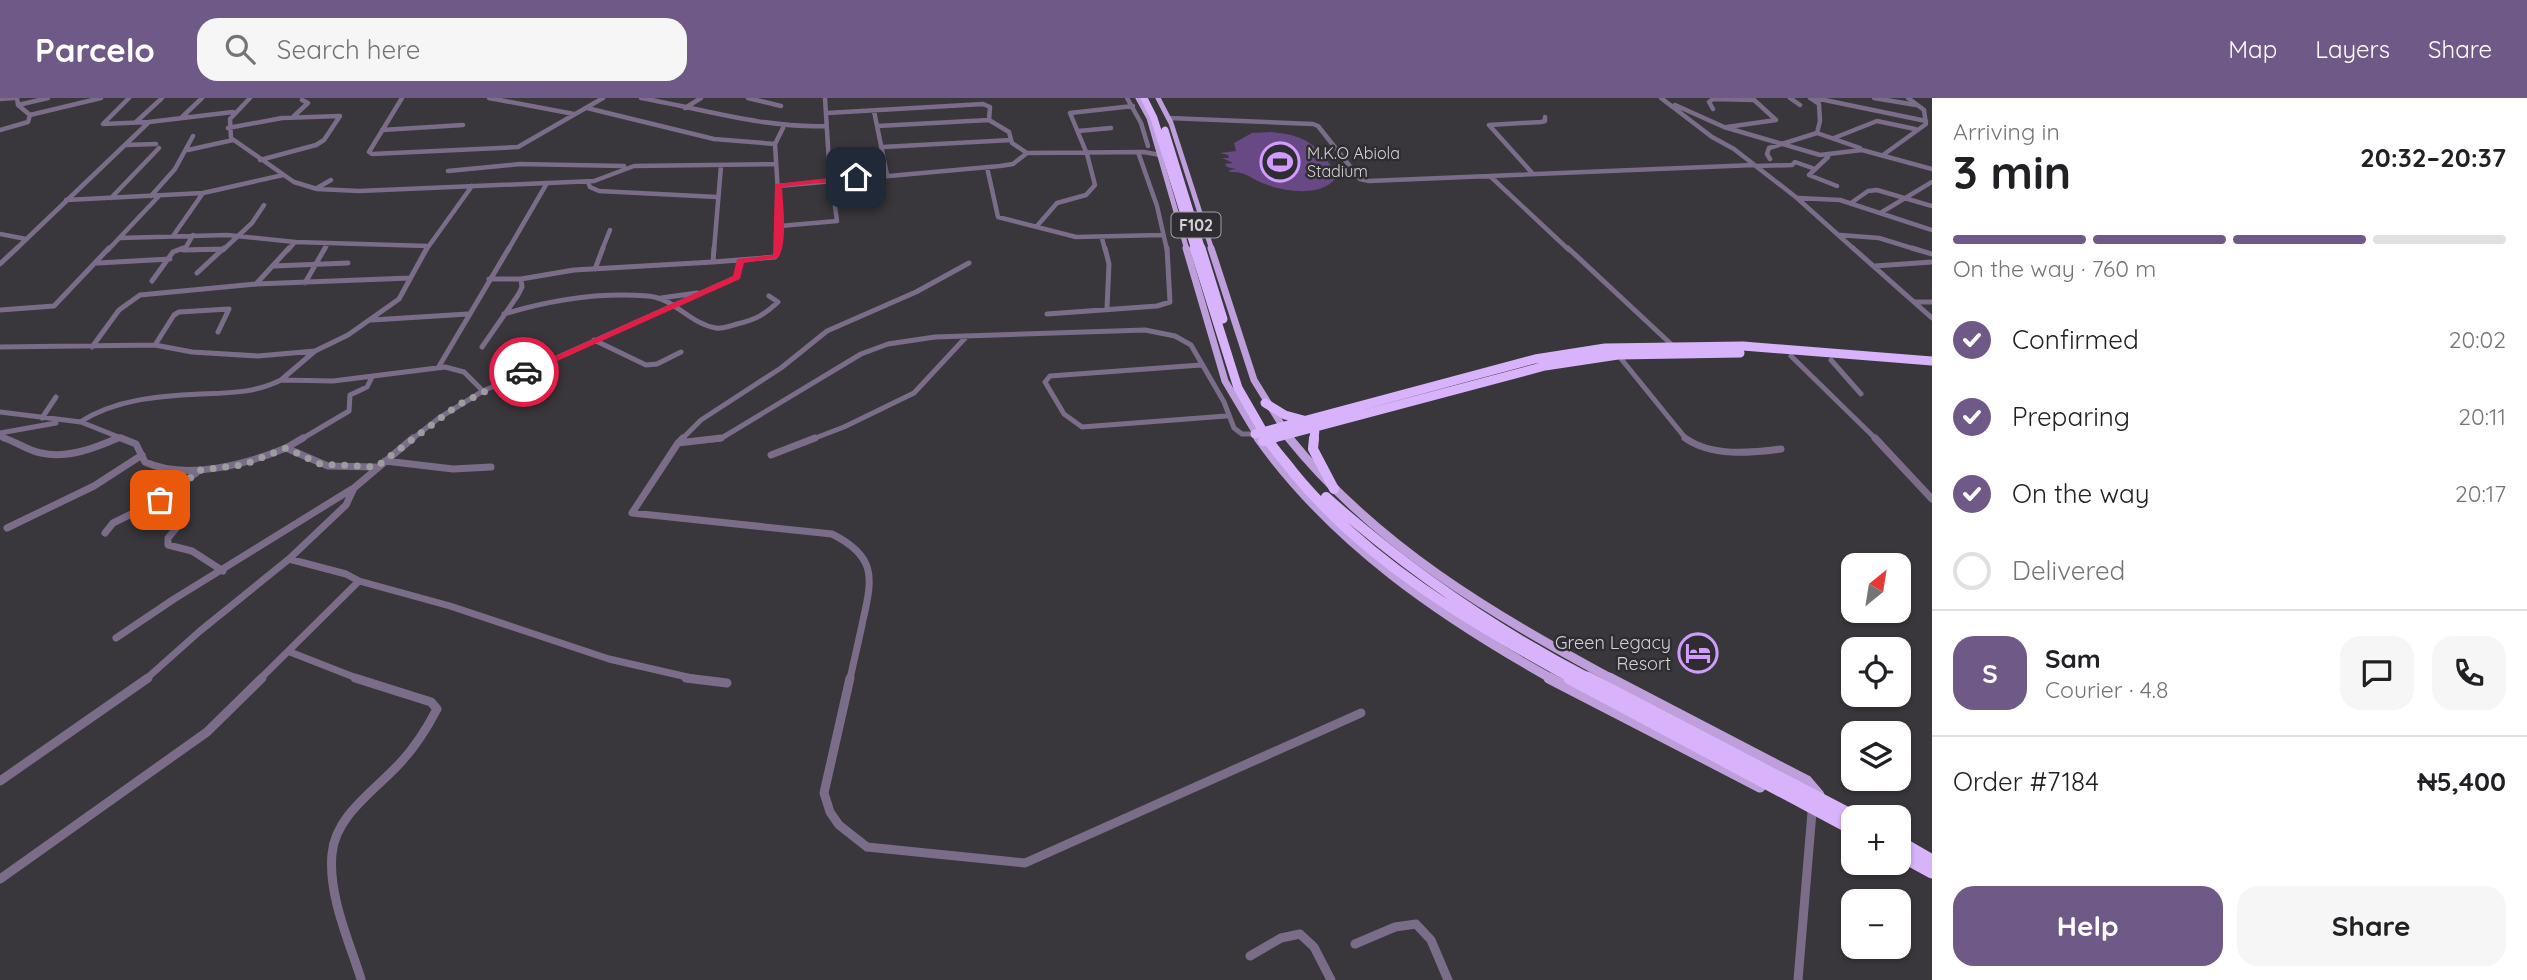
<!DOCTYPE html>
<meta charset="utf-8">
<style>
body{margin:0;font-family:Quicksand,sans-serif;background:#f6f6f6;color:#202124;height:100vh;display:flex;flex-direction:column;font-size:26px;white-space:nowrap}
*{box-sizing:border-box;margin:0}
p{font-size:23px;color:#757577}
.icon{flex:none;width:38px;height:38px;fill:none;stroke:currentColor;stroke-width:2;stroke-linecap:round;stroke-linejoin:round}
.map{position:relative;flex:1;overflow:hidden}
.side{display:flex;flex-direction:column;background:#fff;width:595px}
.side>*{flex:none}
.needle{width:46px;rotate:30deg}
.controls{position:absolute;left:1841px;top:455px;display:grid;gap:14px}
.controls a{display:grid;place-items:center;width:70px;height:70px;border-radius:14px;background:#fff;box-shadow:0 2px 5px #0004;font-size:35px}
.pin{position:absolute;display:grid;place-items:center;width:60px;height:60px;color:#fff;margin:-30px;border-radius:14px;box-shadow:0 4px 10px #0006}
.courier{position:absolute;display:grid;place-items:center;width:70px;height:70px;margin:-35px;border:5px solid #e11d48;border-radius:50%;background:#fff;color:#222;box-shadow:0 2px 9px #0007}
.overview em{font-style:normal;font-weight:700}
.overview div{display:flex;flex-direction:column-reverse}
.overview{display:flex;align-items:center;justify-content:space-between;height:119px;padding:0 21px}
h1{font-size:46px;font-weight:700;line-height:52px}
.bar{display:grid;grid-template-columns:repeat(4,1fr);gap:10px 7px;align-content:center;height:84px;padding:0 21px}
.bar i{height:9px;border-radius:5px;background:#e0e0e0}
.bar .current{background:#6f5986}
.bar p{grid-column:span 4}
.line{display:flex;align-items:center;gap:18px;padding:0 21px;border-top:2px solid #e0e0e0}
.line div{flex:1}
.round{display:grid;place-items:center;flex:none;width:74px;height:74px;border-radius:21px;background:#f6f6f6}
ol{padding:0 21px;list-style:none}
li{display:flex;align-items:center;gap:21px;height:77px}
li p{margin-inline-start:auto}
li .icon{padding:7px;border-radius:50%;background:#6f5986;color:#fff;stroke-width:4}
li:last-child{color:#757577}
li i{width:38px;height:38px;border:4px solid #e0e0e0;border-radius:50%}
.action{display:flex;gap:14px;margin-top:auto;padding:14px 21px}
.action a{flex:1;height:80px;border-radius:21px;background:#6f5986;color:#fff;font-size:28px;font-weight:700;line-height:80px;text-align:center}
.action a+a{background:#f6f6f6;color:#202124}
header{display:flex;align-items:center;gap:42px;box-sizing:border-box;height:98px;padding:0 35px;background:#6f5986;color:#fff}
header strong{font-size:33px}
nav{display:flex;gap:38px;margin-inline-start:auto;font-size:24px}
.search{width:490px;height:63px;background:#f6f6f6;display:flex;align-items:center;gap:18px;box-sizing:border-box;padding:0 24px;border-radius:21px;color:#757577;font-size:26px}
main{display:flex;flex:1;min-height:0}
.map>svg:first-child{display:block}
.green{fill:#684885}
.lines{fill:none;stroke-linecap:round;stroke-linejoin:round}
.minor-far3{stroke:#7b6d8a;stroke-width:4.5}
.minor-far2{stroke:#7b6d8a;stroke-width:5}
.minor-far1{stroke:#7b6d8a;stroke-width:7}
.minor{stroke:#7b6d8a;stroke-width:9}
.major-far3{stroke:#be9fdb;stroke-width:5}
.major-far2{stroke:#be9fdb;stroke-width:7}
.major-far1{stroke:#be9fdb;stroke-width:9}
.major{stroke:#be9fdb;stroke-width:11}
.highway-far3{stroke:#d8b3fb;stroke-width:7}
.highway-far2{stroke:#d8b3fb;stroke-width:9}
.highway-far1{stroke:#d8b3fb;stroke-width:10}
.highway{stroke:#d8b3fb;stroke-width:13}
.route{fill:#e11d48}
.done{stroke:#9d9c9f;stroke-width:7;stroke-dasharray:0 12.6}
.labels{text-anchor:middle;stroke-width:5;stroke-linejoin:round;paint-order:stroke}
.far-poi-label{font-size:16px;fill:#d3d2d5;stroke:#2f2d31;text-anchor:start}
.shield{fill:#2f2d31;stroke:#a2a0a4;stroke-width:2}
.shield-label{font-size:16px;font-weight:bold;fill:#d3d2d5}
.poi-label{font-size:18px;fill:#d3d2d5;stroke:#2f2d31;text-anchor:end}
</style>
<header>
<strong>Parcelo</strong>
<div class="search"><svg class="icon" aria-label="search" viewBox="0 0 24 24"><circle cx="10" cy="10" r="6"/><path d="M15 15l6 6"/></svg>Search here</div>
<nav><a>Map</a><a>Layers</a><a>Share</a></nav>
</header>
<main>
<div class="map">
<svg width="1932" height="882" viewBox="0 0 1932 882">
<rect width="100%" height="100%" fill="#39373b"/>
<path class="green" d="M1270,34C1295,36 1311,41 1326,61C1331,68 1336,73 1335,81C1320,99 1285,94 1265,86C1251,81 1246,73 1230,74L1229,72L1236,71L1227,69L1225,66L1233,65L1222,60H1229L1228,57L1220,55L1236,53L1234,45L1252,35Z"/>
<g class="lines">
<path class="minor-far3" d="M17,0L18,7L30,17L101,0
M129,0L103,26L149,24L233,14
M250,0L230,21L231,40L294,84L317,91L359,93L594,83L634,68L775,66
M402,0L369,54L372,56L518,49L603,0
M489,0L574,16
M641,0C703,11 762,30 826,28
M748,0L781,8
M1127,0L1141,25L1148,48
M1661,0L1712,39L1734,51L1797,100L1855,152
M1790,0L1800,7
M1815,0L1926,23
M1874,0L1916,7
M0,1L14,0
M18,7L48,0
M1675,7L1724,29L1820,57L1862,52L1932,71
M587,10L714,41L775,46
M685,10L701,0
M1713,11L1709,4L1713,1L1754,2
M874,13L887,77
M827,15L983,6L990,9L989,22
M294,18L308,5L302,2
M181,20L202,0
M1169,20L1313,26L1318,28L1360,81L1369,83L1754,67
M136,24L162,0
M878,28L989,22L1009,34L1012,45L1027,55L1144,54L1160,57
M1727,29L1776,22L1752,0
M228,30L282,20L340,18L324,42L316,47L260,62
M0,32L28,24L30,17
M382,32L463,27
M1078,33L1111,30
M1817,35L1860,50
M1834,40L1877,23L1915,31
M125,47L156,46
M883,49L1011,42
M188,52L233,42
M1138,54L1157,108L1167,152
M1883,57L1926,26L1924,12L1908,0
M1828,59L1809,77L1837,88
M1770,61L1767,56L1769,50L1817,35L1820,23L1819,6L1810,0
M1757,68L1792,67L1795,64L1815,71
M987,69L998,119L1076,139L1162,137
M448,73L520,66L624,68
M1533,76L1489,27L1541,24L1545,23V19
M1490,78L1569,152
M588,84L590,89L599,93L717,99
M778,88L1000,68L1013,66L1027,55
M317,90L331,82
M151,98L175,71L193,38
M111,100L159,50
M1798,100L1840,102L1932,132
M66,102L203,95L283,77
M1851,105L1868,93L1877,92L1932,108
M1882,114L1932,84
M780,128L837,123L829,65L825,0
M1037,128L1057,105L1086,97L1095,87L1087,56L1070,15L1133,8
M0,136L26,141
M1840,137L1879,140L1918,152
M173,138L203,95
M120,140L227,137L295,144L428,148
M1102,140L1105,152
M15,152L149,24
M108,152L158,99
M179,152L186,149L193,137
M192,152L224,151
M223,152L252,125L264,107
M288,152L295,144
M324,152L328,145
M426,152L472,88
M508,152L547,85
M602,152L610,132
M714,152L721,68
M778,152L780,128L775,46L783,30"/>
<path class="minor-far2" d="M714,150L713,164L775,159L778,150
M1105,150L1109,166L1107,210
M1568,150L1672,247
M1853,150L1932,220
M1912,150L1932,156
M183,152L224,151
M98,165L170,161
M0,166L17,150
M274,168L348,165
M1875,168L1932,164
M595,171L603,150
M197,175L224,150
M489,181H521L574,172L713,164
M152,183L173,154L183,150
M305,185L325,150
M256,186L289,150
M661,200L697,195
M1915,204H1932
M0,212L54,208L109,150
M504,216C550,202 600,194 648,198C674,200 690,226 716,230C722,231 730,228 737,226C755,222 764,217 778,204L769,198
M1047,216L1157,208L1170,204L1167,150
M372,222L468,216
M594,242L646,267L657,266L681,254
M155,247L174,217L179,214L229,211L218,234
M0,249L155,247L192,254L258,258L315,253L348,237L399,201L427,150
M92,249L119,212L140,197L256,186L410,180
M482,249L518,197L522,189L521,181
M315,253L281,282L333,283L445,269L464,274L483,293
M1618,257L1687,342
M1791,258L1877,342
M1831,262L1861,296
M1201,267L1050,278L1045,284L1064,316L1082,329L1226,318
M438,270L509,150
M0,314L81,324L126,342
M42,320L56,299
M80,324C116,301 159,298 201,296C230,295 255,295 281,282
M0,335L56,325
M0,339L10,342
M114,342L121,339
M300,342L349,313L350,297L367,289L372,279
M411,342L439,320L483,293L737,179L740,163
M681,342L701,322L781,270L827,233L916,194L969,165
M711,342L720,341L861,256L888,246L935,239L1145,232L1175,238L1191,247L1224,304L1234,330L1242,336H1255
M810,342L844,329L914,295L967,238"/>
<path class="minor-far1" d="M4,340C17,344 28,353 41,355C67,361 95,350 118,340
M121,340L136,346L145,364C186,383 247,366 286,350L328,368L376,369
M721,340L678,345L632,415L832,436C876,458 873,479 863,522C859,542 854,562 850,581
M1685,340C1712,359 1750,355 1781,351
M1875,340L1932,401
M678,345L683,340
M286,350L303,340
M771,357L815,340
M385,363L453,371L491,369
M160,402L183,422L168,440V447L192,453L223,473
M7,430L94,388L142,357
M105,435L113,425L160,402L200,372
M359,483L450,508L609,561L696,581
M116,540L174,501L352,391
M290,554L359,581
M146,581L200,533L289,461L346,407L354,390L413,340
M260,581L359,483L346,476L289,461"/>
<path class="minor" d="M355,580L431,604L437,611C427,630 416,648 401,664C377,691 335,717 332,756C328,797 349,843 361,881
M686,580L727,585
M850,580L824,695L830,714L839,727L867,749L1025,765L1361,615
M0,683L148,580
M0,781L207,634L262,580
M1355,846L1395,829L1416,826L1431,842L1448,882
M1250,858L1281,840L1300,836L1314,849L1331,882
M1798,882L1812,714L1810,709"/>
<path class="major-far3" d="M1138,0L1149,20L1187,152
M1158,0L1171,25L1212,152"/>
<path class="major-far2" d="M1186,150L1225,283L1260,342
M1211,150L1254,282L1291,342"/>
<path class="major-far1" d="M1258,340C1334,446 1440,518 1552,581
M1289,340C1377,449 1491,515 1612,581"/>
<path class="major" d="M1549,580L1760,689
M1609,580L1807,683L1819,697"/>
<path class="highway-far3" d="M1144,0L1154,20L1195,152
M1165,32L1202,152"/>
<path class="highway-far2" d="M1194,150L1238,290L1268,342
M1201,150L1223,221
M1265,305L1285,317L1307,323
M1255,336L1535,261L1605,250L1743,248L1932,263
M1267,342L1545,268L1618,257L1740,255
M1314,342L1315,331"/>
<path class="highway-far1" d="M1267,340C1274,352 1285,363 1293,374C1367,465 1472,525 1573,581
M1314,340L1313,351L1334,391
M1263,343L1274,340
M1326,399C1408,472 1493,531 1590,581"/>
<path class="highway" d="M1570,580L1853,731
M1587,580L1854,719
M1899,744L1932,763
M1899,756L1932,774"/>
</g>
<path class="route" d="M856,77L859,81L782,89C783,107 788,146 778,160L744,165L740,181L528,276L520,274L733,178L737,161L773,157L775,86Z"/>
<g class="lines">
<path class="done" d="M160,402L201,372L243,367L286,350L320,366L376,369L458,307L524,274"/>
</g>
<defs>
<g id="stadium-ring" transform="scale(2.0125)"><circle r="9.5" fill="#2f2d31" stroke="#d09dfe" stroke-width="1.5"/><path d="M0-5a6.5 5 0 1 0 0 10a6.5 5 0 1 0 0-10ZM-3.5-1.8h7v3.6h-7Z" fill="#d09dfe"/></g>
<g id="hotel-ring" transform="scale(2.0125)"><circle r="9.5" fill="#2f2d31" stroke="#d09dfe" stroke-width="1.5"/><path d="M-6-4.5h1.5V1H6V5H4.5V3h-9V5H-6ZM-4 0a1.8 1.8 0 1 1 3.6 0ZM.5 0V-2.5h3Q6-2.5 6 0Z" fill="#d09dfe"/></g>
</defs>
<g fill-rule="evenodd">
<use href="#stadium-ring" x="1280" y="64"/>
<use href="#hotel-ring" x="1698" y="555"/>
</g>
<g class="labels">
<g class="far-poi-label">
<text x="1307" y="61">M.K.O Abiola<tspan x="1307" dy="18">Stadium</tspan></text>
</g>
<rect class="shield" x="1171.5" y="114.5" width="49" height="25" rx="5"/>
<g class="shield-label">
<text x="1196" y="133">F102</text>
</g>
<g class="poi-label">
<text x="1671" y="551">Green Legacy<tspan x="1671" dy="21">Resort</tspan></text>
</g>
</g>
</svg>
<div class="controls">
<a><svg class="needle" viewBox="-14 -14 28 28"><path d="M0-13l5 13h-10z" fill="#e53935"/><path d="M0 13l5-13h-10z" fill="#757577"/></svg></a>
<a><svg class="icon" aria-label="locate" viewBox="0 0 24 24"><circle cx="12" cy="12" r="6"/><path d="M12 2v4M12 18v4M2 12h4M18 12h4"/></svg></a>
<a><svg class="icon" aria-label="layers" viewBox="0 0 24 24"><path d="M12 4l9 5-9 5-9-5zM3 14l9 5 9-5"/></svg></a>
<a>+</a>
<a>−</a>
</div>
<div class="pin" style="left:160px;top:402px;background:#ea580c"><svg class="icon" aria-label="bag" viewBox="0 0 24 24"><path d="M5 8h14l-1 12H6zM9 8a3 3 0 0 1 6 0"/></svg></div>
<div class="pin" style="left:856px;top:79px;background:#1f2937"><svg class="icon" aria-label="home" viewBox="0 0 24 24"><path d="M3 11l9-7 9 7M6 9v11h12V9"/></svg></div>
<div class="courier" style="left:524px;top:274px"><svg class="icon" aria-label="car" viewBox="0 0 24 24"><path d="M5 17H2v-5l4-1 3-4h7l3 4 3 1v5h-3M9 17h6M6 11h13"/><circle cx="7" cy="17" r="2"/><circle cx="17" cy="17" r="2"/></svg></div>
</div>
<section class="side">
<div class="overview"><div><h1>3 min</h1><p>Arriving in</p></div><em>20:32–20:37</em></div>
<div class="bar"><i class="current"></i><i class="current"></i><i class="current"></i><i></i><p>On the way · 760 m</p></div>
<ol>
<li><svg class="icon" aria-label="check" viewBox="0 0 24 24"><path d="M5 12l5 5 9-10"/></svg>Confirmed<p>20:02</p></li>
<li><svg class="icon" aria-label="check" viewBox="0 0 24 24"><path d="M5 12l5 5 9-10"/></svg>Preparing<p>20:11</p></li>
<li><svg class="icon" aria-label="check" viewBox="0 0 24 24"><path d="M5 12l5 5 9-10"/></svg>On the way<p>20:17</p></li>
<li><i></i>Delivered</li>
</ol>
<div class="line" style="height:126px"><b class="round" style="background:#6f5986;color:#fff">S</b><div><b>Sam</b><p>Courier · 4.8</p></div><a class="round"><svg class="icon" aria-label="chat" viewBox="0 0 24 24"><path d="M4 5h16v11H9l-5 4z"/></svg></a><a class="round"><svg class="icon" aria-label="phone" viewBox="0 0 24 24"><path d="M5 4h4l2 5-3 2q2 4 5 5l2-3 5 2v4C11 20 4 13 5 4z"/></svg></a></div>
<div class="line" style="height:91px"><div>Order #7184</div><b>₦5,400</b></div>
<div class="action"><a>Help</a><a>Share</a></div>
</section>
</main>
